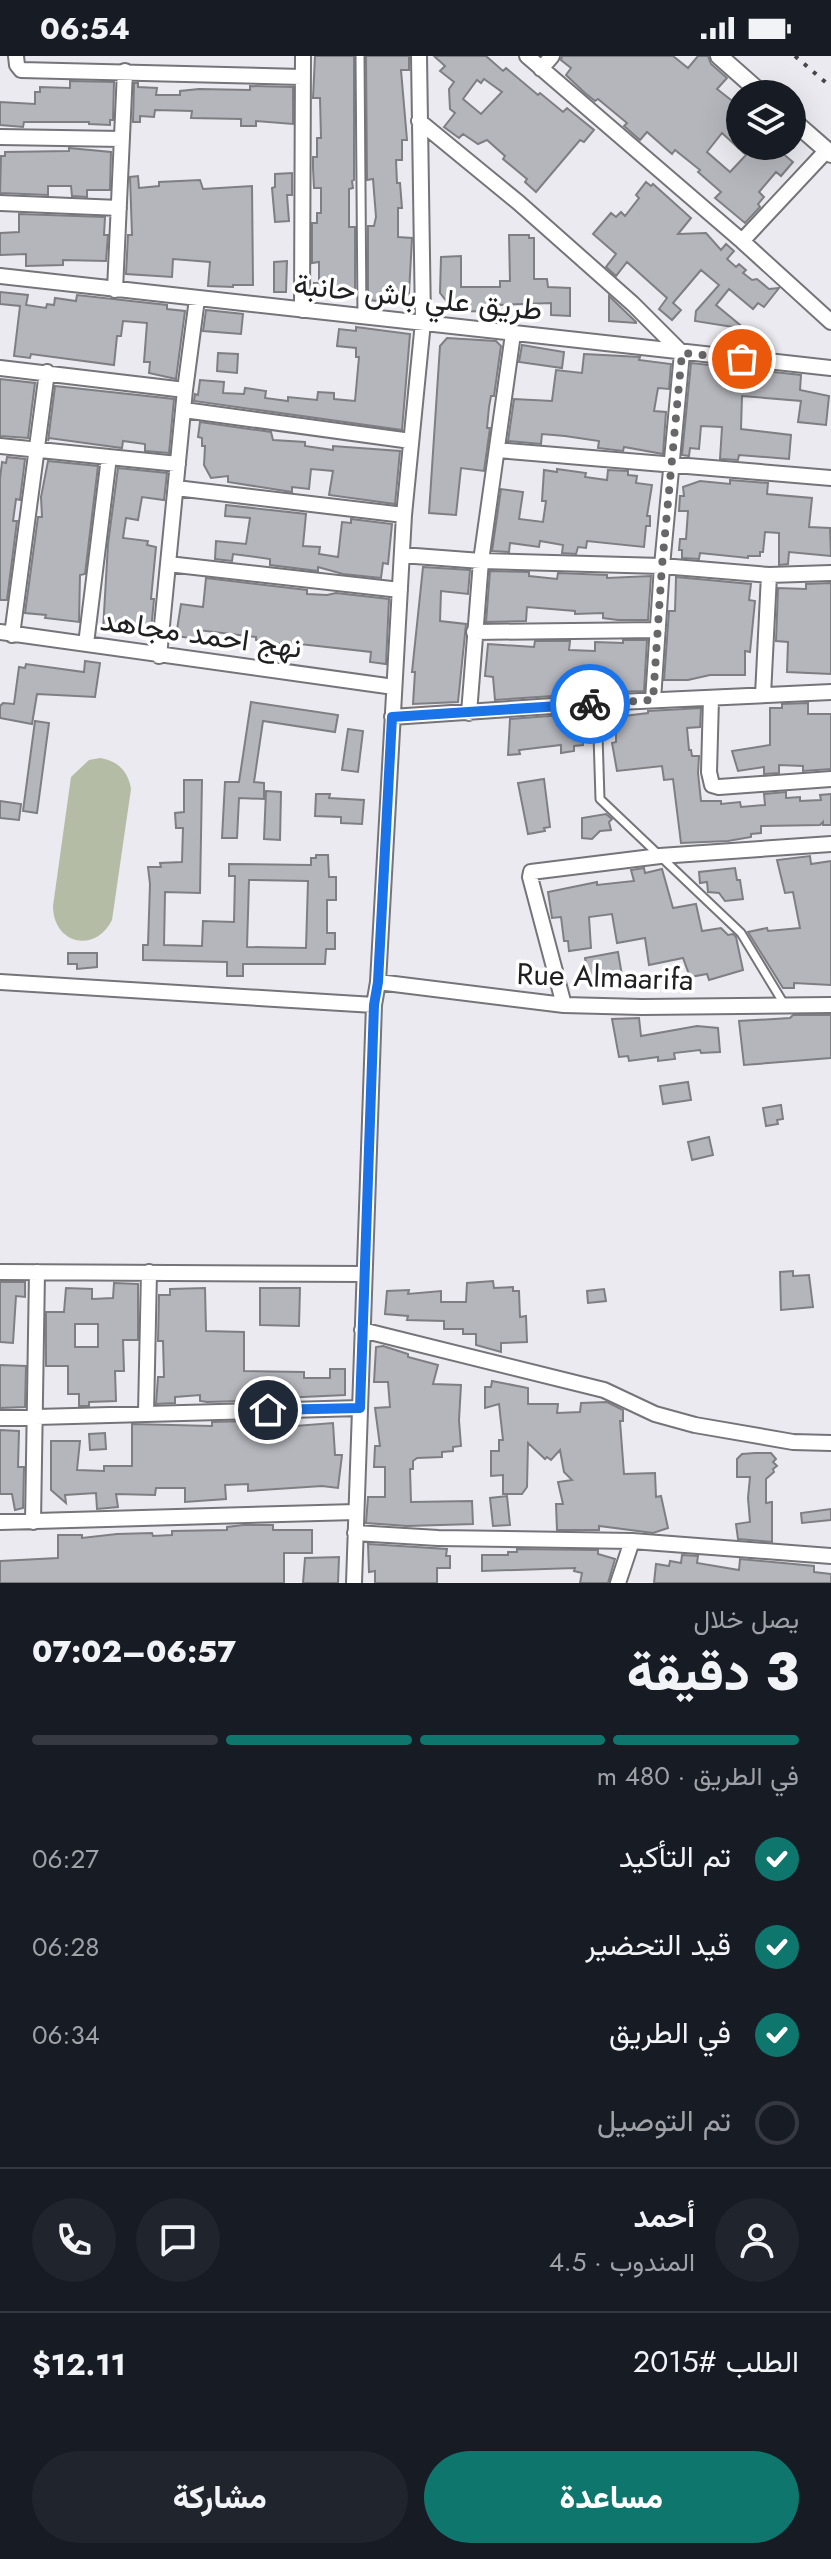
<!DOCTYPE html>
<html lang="ar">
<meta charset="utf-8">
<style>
body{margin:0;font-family:Jost,Vazirmatn,sans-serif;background:#20242c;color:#f1f3f6;direction:rtl;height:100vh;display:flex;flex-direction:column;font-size:30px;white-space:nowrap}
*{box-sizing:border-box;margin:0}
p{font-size:26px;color:#9ea1a6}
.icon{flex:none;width:44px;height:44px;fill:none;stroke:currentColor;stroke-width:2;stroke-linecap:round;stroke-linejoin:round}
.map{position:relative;height:1527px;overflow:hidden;direction:ltr}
.details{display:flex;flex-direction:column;background:#171b24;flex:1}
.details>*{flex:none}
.fabs{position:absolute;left:726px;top:24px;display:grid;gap:16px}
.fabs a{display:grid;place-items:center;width:80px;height:80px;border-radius:50%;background:#171b24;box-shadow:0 8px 32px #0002;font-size:40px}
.pin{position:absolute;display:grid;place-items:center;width:68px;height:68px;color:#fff;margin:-34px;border:4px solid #fff;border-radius:50%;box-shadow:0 2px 8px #0007}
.courier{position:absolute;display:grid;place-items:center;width:80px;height:80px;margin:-40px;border:6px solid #1a73e8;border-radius:50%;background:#fff;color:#222;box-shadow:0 2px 10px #0007}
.overview em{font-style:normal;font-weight:800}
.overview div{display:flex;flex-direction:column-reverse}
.overview{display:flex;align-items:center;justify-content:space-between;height:136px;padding:0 32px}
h1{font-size:52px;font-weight:800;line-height:60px}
.bar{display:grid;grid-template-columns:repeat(4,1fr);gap:12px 8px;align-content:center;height:96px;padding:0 32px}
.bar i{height:10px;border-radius:6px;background:#363941}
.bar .current{background:#0f766e}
.bar p{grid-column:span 4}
.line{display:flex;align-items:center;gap:20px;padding:0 32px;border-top:2px solid #363941}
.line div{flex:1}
.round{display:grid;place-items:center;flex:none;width:84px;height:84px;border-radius:42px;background:#20242c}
ol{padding:0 32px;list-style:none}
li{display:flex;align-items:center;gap:24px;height:88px}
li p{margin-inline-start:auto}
li .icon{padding:8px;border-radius:50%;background:#0f766e;color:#fff;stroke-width:4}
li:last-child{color:#9ea1a6}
li i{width:44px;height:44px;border:4px solid #363941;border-radius:50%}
.button{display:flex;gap:16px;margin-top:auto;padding:16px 32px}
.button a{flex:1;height:92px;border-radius:48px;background:#0f766e;color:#fff;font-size:32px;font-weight:800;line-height:92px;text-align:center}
.button a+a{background:#20242c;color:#f1f3f6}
.status{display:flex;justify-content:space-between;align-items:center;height:56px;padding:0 40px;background:#171b24;direction:ltr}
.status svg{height:22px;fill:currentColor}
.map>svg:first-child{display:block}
.green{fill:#b5bca5}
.building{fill:#b5b6bc;stroke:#7e7e83;stroke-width:2;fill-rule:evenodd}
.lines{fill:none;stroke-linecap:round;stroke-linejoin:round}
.service-casing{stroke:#747479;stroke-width:11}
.minor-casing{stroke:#747479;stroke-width:18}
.tertiary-casing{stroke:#747479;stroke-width:20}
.service{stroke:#fff;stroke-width:7}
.minor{stroke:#fff;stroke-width:14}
.tertiary{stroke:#fff;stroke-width:16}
.rail{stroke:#464649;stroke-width:4;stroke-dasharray:4 8;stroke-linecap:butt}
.done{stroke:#67676a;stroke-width:8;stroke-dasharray:0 14.4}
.route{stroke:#1a73e8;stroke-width:10}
.labels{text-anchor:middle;stroke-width:7;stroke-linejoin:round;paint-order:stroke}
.street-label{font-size:30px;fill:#202022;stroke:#fff}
</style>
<div class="status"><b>06:54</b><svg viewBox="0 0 49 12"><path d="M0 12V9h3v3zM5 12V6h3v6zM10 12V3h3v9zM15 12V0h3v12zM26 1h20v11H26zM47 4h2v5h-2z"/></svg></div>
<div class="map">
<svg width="831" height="1527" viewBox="0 0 831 1527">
<rect width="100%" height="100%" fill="#eaeaf0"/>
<path class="green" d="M100,702C118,705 128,715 131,733L112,864C95,898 53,888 53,850L71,721L89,704Z"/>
<path class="building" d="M315,0H354V124L352,125L353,132L349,133V171H355V241L314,237V227H319V206L312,207V167H317V157H321V132H314L313,112V101H317V82H321L320,42H313Z
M366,0H409V14H401L407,84H402V104H396L397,127H400L402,152H398V181L412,182L409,238L399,245L389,246L368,244V170H374L376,161L373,123L367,124Z
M434,0H486L503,15L506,12L538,39L540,37L563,56L567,52L594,74L584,86L580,84L536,136L525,126L527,123L503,103L505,100L487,84L478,88L463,78L459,82L444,71L455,57L450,53L449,33L454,26L440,15L445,10ZM484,23L502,36L481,58L463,43L477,24L481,27Z
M562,0H673L688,12L698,0H708L711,8L727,22L717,33L740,51V90H774L793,106L781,120L776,116L759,136L764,141L758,148L760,151L745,167L715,142L721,136L698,116L700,114L675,94L672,98L647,76L640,84L624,70L627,67L598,43L595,45L585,37L566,19L571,12L561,4ZM722,77L746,99L730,116L707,96Z
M70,25L114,26L113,64H110V69L89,68V66H24L23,71L0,69V46L35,48V36H40V31L70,32Z
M134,27H138V31L157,32L156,39H180V35L199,33L250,34V30L293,31V68L256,65V70H241V63L191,62L192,55L155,54L154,61L140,60V66H133Z
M69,92L111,96L110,134H87V141L72,140L71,130H48V139L0,137L1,100H5V96L69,95Z
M292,117V139H287L289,165L275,166L272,132L275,131V118Z
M138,120L139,132L159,130V126L200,124L203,133L252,130L253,229H233V231L208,230L210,206L173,203L172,221L126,218L128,179H132L130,121Z
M646,126L651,130L653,128L691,162L678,178L706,177L721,194L726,188L734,195L727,203L736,211L739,208L746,214L743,217L752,224L757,223L769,233L779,232L764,251L758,247L753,253L729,233L716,249L745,273L695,265L696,255L719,229L701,214L673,247L681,254L672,264L659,253L667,242L627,206L616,220L606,211L616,198L593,178L611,157L616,161L621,156L625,160L639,142L636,139Z
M19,158L105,161L104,179H108L106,205L63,204V209L26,210V198L0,199V177L19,176Z
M509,179H529V182H534V223H547L548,231L570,232V260L551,259V247L498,249V256L464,255V252L454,251L448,247L440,237L441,201L461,200V231H500V225H510Z
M287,205L286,236H274V206Z
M0,236L28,239L26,249L46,252L47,248L54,249L55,242L76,245L77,239L167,249V253L185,255L176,323L149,317L150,306H144L147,267L123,265L121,280H117L114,309L31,298L30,302L14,300L20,250L0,248Z
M609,240L636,266V267L609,265Z
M206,254L243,258L241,278L203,275Z
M356,271L410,278L402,374L194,345L195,338L198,339L200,324L224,326L223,337L244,338L245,332L266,335L265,342L288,345V341L317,344L318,336L334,337V343L355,345L359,301H356V292L337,290L339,273L356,275Z
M447,282L496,285L501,290L494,340H491L489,351L487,372H490L484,415L461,412L456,459L429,457L440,290Z
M522,289L564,296L562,312L519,306Z
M218,297L238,298L237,317L217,315Z
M584,298L640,301L639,304L671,308L669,333L658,332L654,355L666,356L663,398L624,391L623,395L598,392L599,385L565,380L542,378L541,388L508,385L514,343L552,345L556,314L582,317Z
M691,307L801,319L800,334L829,340L826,369L798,366L801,345L742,340L741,373L791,379L789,403L739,399L738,404L720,403L722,371L701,370L699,393L690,392L689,400L682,399Z
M0,323L35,327L28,382L0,380Z
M55,330L174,343L169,397L145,395V388L123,385L122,392L49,382L48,385Z
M200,366L271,376L273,384L305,386V390L333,394V390L400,395L395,448L329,439L333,415L311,413L309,433L292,431V436L228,426V420L211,422L204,409L205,390H202V382L198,381Z
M7,401L25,403L20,444L16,443L13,465H17L7,544H0V423L2,406L6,407Z
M48,405L98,410L85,518L80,519L79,566L45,562L46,559L25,557L38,461H42L41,441Z
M118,412L167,417L164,444L142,441L138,464L126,462L123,482L148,485L147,489L156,491L151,543H154L151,575L146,577L103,574L108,488Z
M557,413L586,417L585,421L607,424L608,414L628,415V419L637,420L636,427L652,429L647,460H650V470H646L644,491L587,485L586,492L578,491L576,498L562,497L563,489L540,485L539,491L510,487L509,496L492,495L501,433L523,436L519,463L543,466L546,445H542L544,414L557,416Z
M730,424L768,427L767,438L812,442L809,471L830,472L831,500L789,496L788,508L779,509V477L765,476L763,496H760V500H748V502L700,497L699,503L682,502V494H679L680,483H686L688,455H679L680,440H684L683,431L700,425L730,428Z
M226,449L306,458L303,490L320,491L319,498L338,501L342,466L351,467V463L392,468L388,508L383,507L381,522L343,518L318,511V515L270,509V503L233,498L232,505L215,503L216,485L246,488L250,462L225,460Z
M423,511L470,514L468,538L441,535L440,565L466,568L458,646L413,648L415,616H412Z
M490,515L529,516V520L557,523L558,517L607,519V522L651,520L648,564H618L603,562V557L575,558V555L527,551L526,565L486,566Z
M676,521L751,528L749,544L755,545L750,596L745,595V619H710L688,624H664L669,555H675Z
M206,522L307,534V538L327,539L336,537L389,543L386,608L370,606L371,596L282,586V588L256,584V581L198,574L197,583L176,580L181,548L203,551Z
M831,527V618L787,616L788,586L776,585L778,532L806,533V528Z
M623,584H647L644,635L612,636V634L582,632V638L495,644L493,621L485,620L488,588L534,591L535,585H570L569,594L595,595V586L623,587Z
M85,605L100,607L95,641L37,638L32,668L0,662V650L3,647L14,648L19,611L25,612L26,608L84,616Z
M251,646L338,659L335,676L263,665L254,726L264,727V743L239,742L237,782H222L225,726H239Z
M808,647V658H831V713L803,715V710L779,709V717L764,718V711L738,715L732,695L770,689V652H782V648Z
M701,652L700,671L687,672L689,694H691L692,700H699L698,717L701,745H721V748L740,746L741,751L765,749L764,738L786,736V742L800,741V745L821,744L820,739L831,738V769H823V766L820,769L761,770V777L751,778V781L728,785L681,787L673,723L664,724L662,710L617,715L612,687L616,686V661L648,657V655Z
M563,659V666L581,664L583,689L574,690V695L561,697V689L519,694L520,698L508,699L510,663Z
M35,665L49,667L37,757L23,755Z
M348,673L363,675L358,716L342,714Z
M544,723L550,771L544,772L545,775L528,778L518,727Z
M184,724H202L200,837L165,836L164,889L202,890L203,865L234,866L235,820H229V808L311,809V802H316V799H328L329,821H336V844H327V877H335V893H326L325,908H243V920H227V906L143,904V889H148L150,828L148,811H161L160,807L182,806L183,772H176L175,757L184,756ZM249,824L308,825L306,892L247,891Z
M266,735L281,736L280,784L264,783Z
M316,738H330L329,742L364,744L362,768L341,767V761L315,760Z
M0,745L21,748L19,764L0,762Z
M606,758L612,763L609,766L611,774L600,775L592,783L582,782V762Z
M810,800L811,808L831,805V929L794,927V932H783L748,876L767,872L768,875L800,872L793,836L785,837L777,804Z
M644,812L645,817L662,813L673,852L696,848L702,875L721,872L728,879L733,878L736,881L743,914L709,924L707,918L690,921L683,902L649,909L645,882L617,887L612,858L589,861L591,892L569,895L568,885H564L561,861L552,862L548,836L597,826V829L634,825L631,814Z
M735,812L737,824H740L743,843L725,845L719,837L708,836L707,826L700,827L699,816Z
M618,896L623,925L602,929V925L589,928L585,902Z
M68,897H97V911L77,913V908H68Z
M831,959V1002L744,1009L739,965L790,962L793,959Z
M639,962L641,980L697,970L718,972L720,996L701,997L700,994L674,997L675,1003L658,1005V1001L629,1005L628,1000L619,1001L612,963Z
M688,1026L691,1044L663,1048L660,1030Z
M781,1049L783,1063L777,1064L778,1068L766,1070L763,1052Z
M709,1081L713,1099L692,1104L688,1086Z
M793,1215V1220L809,1219L813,1251L781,1254L780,1216Z
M493,1225L494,1232L513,1231V1235H519L520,1261L526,1260L527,1286L501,1287V1296L476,1289V1278H463V1273H444V1265L407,1264L408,1260L385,1258L387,1235L409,1234L408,1238L441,1235V1246H466L467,1227Z
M0,1226H25V1241L16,1240L13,1287L0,1286Z
M114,1227L138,1228V1284H123L124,1315H115L116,1345L89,1346V1350H79V1338H68V1310H46V1256H64L66,1232L92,1233V1243L113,1242ZM75,1268H98V1291H75Z
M205,1232L206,1275L244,1276V1315L304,1316V1322H330V1313H345V1339L281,1342L243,1339V1345L207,1346L200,1345V1339L175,1341V1347L156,1348L158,1321H164L163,1285H158L159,1239H170V1233Z
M260,1232H300L299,1270L260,1269Z
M604,1233L606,1245L588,1247L587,1235Z
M383,1290L408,1298V1301L438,1309L433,1328L461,1329L459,1364L461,1390L453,1391V1395L442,1396V1401L417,1402L413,1405V1413H410L411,1446L472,1445L473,1468L407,1470L366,1467L368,1441H385V1411H374L375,1390H380L375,1352L390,1351L388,1326H374L376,1291Z
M0,1309L26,1310L25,1351L0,1352Z
M492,1325L528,1332V1348H558L557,1357L580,1356L581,1347L607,1346L623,1354V1365H620L624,1418L655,1417L656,1441L661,1440L668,1472L653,1477L599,1470V1474H557L556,1448H563L558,1426L572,1424L564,1416L560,1394L551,1404L547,1401L545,1403L528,1387L527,1431L522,1438H503V1419L491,1420V1395H499V1384H503L499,1348L485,1352V1331H491Z
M275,1364H295V1370L333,1367L335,1399H342L338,1432L322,1430L248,1435V1428L225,1429L226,1443L185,1446V1432H156L155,1439L116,1438L118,1451L97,1453L96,1437L65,1439L66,1447L51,1434V1385H80L77,1414L104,1415V1410H132V1368L212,1370V1366L247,1365V1372L275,1370Z
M0,1374L19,1375L18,1411H24L23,1452L15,1454L12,1438H0Z
M105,1377L106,1393L90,1394L89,1378Z
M755,1397H771L776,1403L773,1406L777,1410L773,1413L774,1416L766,1423V1447L772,1446V1486L738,1483L736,1468L750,1466L748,1442L750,1421H737V1403L742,1398Z
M507,1440L510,1469L493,1470L490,1442Z
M831,1453V1464L802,1467L801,1457Z
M243,1469H273V1474H312V1497H284V1527H0V1505L58,1502V1479H82V1482L117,1478L152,1477L153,1480L172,1479V1475L227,1474V1471Z
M368,1488L447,1493L446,1500H450V1512H437V1527H375V1515L369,1516Z
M517,1493L598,1494V1498L615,1503L608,1527H580L582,1517L574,1515L575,1512L482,1515V1499H508V1496H517Z
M682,1499L698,1500L697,1507L739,1514L740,1503L814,1510V1516L831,1518V1527H654L656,1508L669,1510L670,1505L681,1507Z
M339,1501L338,1527H303L305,1502Z"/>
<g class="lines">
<g class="service-casing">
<path id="service" d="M360,0L362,260
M597,647L600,743L741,877L784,948"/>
</g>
<g class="minor-casing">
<path id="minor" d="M16,0L17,9L21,14L302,21
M527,0L742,185L831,266
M541,13L552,0
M419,65L519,147L633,248L682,297L662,510L653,644
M0,81L122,83
M0,147L119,152
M742,185L827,94
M0,220L831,312
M115,234L125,15
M302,254L303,0
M0,312L185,334
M184,354L411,385
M0,390L178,408
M497,394L831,422
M176,432L404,459
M402,499L481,505L662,510L769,519L831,517
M168,508L400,534
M0,576L394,631
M474,576L658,574
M12,579L47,316
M86,588L109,401
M159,600L185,334L197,243
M763,639L769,519
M711,642L709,716L712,729L719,731L831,723
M469,657L481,505L513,278
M392,661L597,647L831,636
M0,926L374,949
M378,926L564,949L642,951L831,949
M564,949L530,821L531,816L660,800L831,788
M0,1216L364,1218
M362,1274L604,1334L655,1358L695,1369L793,1386L831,1387
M146,1357L149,1216
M0,1362L360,1352
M0,1466L356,1456
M33,1466L37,1216
M355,1477L438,1482L632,1485L831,1500
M354,1527L374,949L378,926L404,459L423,266L419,0
M618,1527L632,1485"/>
</g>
<g class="tertiary-casing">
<path id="tertiary" d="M719,0L762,38
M792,64L831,98"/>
</g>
<use href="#service" class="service"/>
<use href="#minor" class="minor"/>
<use href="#tertiary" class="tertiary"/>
<path class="rail" d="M795,0L831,31"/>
</g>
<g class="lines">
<path class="done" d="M590,648L653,644L662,510L682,297L742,303"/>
<path class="route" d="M268,1354L360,1352L374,949L378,926L392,661L590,648"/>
</g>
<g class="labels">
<g class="street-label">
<text transform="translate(418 241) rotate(6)" y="10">طريق علي باش حانبة</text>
<text transform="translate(201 578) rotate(8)" y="10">نهج احمد مجاهد</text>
<text transform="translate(605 921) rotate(2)" y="10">Rue Almaarifa</text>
</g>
</g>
</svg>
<div class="fabs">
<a><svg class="icon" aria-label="layers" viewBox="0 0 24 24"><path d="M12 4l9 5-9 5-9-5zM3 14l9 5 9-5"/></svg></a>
</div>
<div class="pin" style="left:742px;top:303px;background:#ea580c"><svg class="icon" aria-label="bag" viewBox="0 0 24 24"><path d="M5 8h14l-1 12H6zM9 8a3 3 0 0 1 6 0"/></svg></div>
<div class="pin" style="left:268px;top:1354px;background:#1f2937"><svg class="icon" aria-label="home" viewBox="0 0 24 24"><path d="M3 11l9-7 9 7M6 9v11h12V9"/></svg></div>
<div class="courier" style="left:590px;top:648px"><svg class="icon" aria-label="bike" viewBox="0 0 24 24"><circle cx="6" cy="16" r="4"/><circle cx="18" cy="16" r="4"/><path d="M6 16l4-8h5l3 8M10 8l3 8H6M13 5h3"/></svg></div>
</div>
<section class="details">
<div class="overview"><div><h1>3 دقيقة</h1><p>يصل خلال</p></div><em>06:57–07:02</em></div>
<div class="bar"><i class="current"></i><i class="current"></i><i class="current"></i><i></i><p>في الطريق · 480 m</p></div>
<ol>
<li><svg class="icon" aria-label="check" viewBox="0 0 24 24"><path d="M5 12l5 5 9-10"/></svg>تم التأكيد<p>06:27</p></li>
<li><svg class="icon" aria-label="check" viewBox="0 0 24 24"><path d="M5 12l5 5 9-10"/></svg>قيد التحضير<p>06:28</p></li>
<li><svg class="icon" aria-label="check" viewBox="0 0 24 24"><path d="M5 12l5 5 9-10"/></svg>في الطريق<p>06:34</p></li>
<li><i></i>تم التوصيل</li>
</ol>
<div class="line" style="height:144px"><a class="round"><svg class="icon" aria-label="person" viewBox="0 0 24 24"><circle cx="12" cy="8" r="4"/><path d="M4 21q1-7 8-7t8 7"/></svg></a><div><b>أحمد</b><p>المندوب · 4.5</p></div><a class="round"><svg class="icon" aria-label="chat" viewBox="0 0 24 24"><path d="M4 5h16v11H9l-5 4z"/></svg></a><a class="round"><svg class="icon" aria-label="phone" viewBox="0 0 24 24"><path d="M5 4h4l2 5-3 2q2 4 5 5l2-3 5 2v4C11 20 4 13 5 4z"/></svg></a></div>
<div class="line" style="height:104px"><div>الطلب #2015</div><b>$12.11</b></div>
<div class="button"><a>مساعدة</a><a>مشاركة</a></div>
</section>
